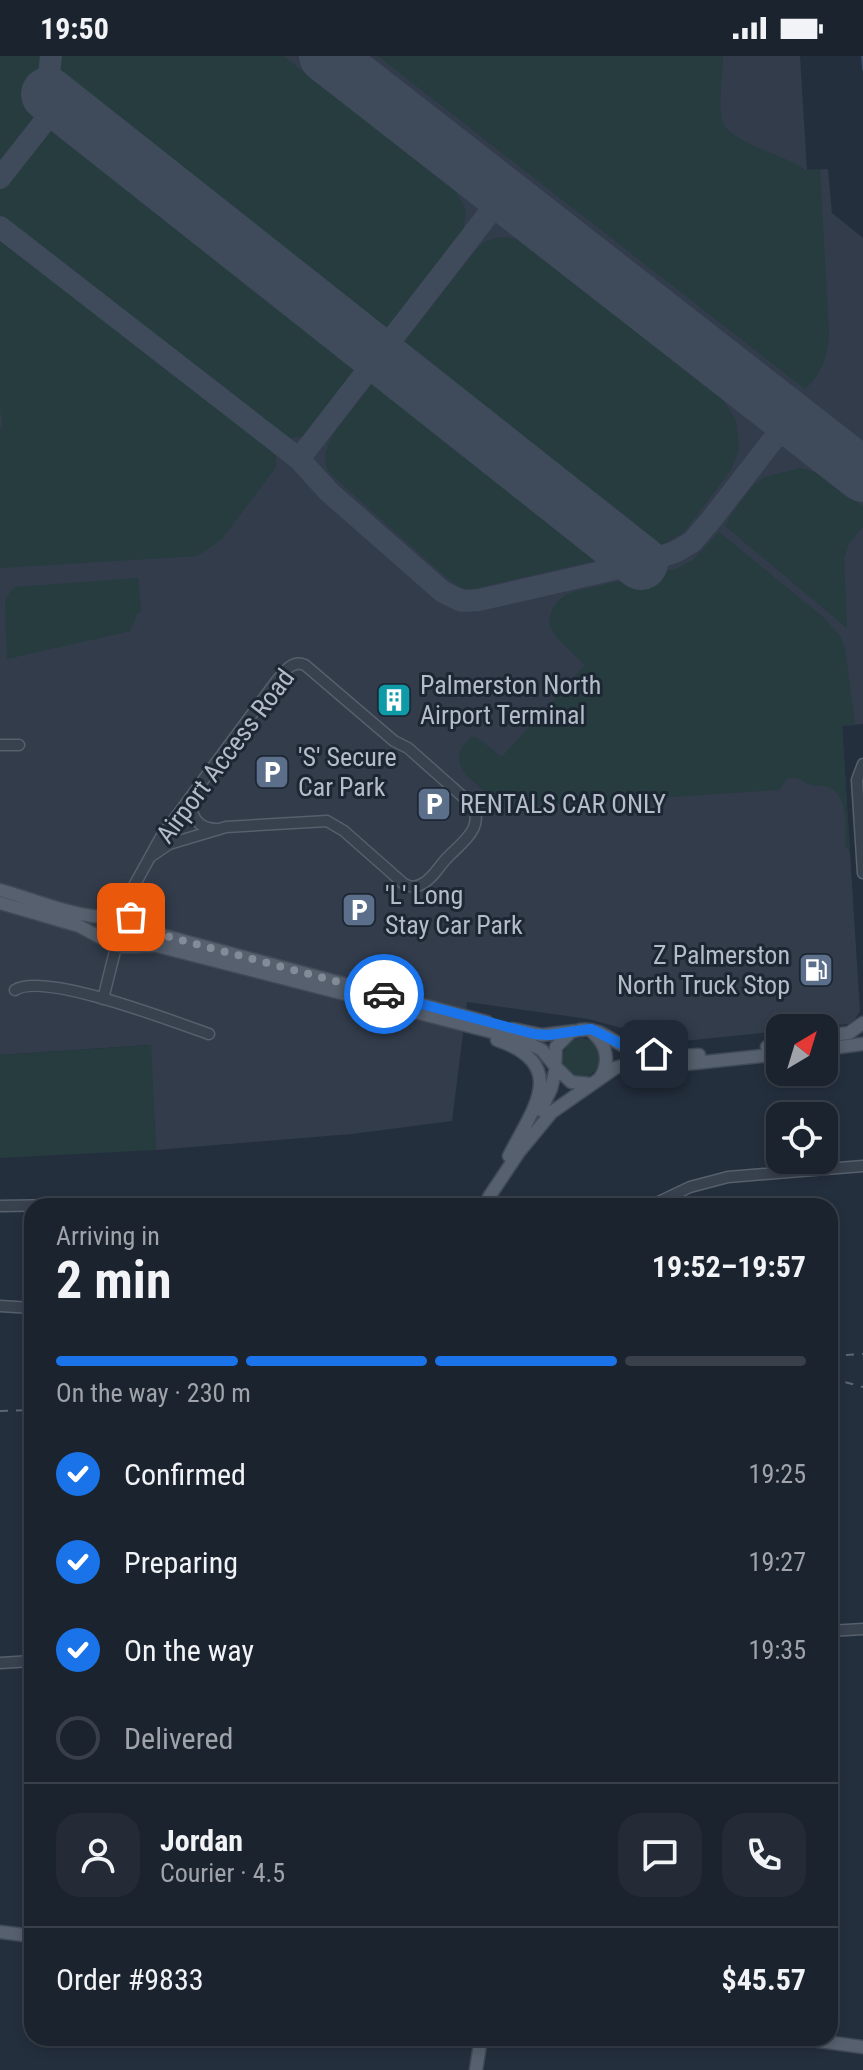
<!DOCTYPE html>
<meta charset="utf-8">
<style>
body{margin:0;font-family:"Roboto Condensed",sans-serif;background:#242b36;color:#f1f3f6;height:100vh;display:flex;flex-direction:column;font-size:30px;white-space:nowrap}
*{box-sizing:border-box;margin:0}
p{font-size:26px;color:#a0a4aa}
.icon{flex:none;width:44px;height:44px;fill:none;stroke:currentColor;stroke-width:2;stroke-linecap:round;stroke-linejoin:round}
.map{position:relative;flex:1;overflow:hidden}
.details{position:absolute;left:24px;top:1142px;width:814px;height:848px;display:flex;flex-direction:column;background:#1b232e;border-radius:24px;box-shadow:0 4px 12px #0003,0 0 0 2px #39404a}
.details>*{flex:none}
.needle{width:52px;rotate:38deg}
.fabs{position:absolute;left:766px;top:958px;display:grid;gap:16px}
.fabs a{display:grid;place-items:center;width:72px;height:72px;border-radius:16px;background:#1b232e;box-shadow:0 4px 12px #0003,0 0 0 2px #39404a;font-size:40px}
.pin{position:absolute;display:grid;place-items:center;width:68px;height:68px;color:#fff;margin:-34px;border-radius:16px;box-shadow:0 4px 12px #0006}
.courier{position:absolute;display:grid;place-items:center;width:80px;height:80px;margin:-40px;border:6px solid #1a73e8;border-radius:50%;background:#fff;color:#222;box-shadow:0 2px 10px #0007}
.overview em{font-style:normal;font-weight:700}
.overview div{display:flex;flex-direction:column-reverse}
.overview{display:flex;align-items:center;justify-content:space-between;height:136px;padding:0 32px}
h1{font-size:52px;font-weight:700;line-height:60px}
.bar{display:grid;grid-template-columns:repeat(4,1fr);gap:12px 8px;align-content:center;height:96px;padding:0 32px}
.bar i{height:10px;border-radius:6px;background:#39404a}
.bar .active{background:#1a73e8}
.bar p{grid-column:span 4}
.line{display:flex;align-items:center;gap:20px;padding:0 32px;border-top:2px solid #39404a}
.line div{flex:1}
.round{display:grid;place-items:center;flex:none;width:84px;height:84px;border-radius:24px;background:#242b36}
ol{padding:0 32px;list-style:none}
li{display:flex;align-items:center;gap:24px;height:88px}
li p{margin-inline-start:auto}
li .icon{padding:8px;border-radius:50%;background:#1a73e8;color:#fff;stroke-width:4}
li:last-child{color:#a0a4aa}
li i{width:44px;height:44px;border:4px solid #39404a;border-radius:50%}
.status{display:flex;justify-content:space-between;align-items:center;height:56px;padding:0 40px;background:#1b232e;direction:ltr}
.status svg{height:22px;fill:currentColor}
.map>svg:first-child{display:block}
.airport{fill:#323c4b}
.green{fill:#263c3f}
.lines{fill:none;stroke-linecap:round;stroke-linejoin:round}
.stream{stroke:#394c67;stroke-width:2}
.taxiway{stroke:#3f4a5a;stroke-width:22}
.runway{stroke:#3f4a5a;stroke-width:54}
.minor-casing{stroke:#565f6c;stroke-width:13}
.major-casing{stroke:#414a57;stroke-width:15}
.minor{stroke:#38414e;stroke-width:10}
.major{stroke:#56606e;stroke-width:12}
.rail{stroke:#5a6575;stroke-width:2;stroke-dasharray:8 8;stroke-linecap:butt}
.done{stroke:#828b98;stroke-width:8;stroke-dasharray:0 14.4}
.route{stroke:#1a73e8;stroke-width:10}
.labels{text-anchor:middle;stroke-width:6;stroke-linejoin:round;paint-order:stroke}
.poi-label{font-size:26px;fill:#b4bcc9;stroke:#1d2633;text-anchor:start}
.street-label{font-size:26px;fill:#b4bcc9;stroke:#1d2633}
</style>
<div class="status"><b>19:50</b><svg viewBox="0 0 49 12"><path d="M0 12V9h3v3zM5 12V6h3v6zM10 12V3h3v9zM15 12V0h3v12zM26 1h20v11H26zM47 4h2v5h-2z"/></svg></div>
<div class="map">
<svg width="863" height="2014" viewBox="0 0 863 2014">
<rect width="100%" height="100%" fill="#242f3e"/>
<path class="airport" d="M0,0H800L807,114L828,113L832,157L863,182V668L842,670L860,955L852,968L780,972V975L674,986L588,963L467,946L452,1065L352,1078L156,1094L150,989L0,999Z"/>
<path class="green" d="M0,0H283L455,134L466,155L463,175L303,380L286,383L0,163Z
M378,0H723C723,20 718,45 722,64C729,88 787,99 807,115L820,114L829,279C828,299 821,319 805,333Z
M0,180L271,390L269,393L276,398V411L221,484L197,500L0,512V373L3,372L0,353Z
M500,181L517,183L531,192L720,339L736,365L739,393L731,414L684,476L663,488L641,494L468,534L461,532L447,522L334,421C319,407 326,388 337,373L476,194L486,185Z
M801,412L822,419L863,451V470L849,488L844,503L847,572L724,469L729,466L728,463L753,430L765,421Z
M719,476L823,561L840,580L845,593L855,669L842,670L850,797L846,791C845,773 849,741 830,732C823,728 817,731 811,729C800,726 803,721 788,722L779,734L508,751C497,748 490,740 482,733C463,717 448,704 470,682L476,681L502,701L585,609L558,583L549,569C551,551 556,544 572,536L676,513L693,504Z
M138,522L141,555L137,558L130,575L7,603L5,547L8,539L15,531Z
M582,982C634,995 567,1054 561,1001L570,985Z
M151,989L156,1094L0,1102V999Z"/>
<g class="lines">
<path class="stream" d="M862,0L863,13"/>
<path class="taxiway" d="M0,122L44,66L51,0
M0,171L299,403L329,436L443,536L462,545L479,544L641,507L675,496L692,486L711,464L790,362
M299,403L504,138"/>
<path class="runway" d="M326,0L863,419
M48,38L641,507"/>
<g class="minor-casing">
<path id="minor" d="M0,689H19
M863,708L857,724L863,817
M192,742C189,760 198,773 217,773
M119,857L161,781L275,627C283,618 291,603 305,609L394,685L408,692L470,747C487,769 463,786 449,800C440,808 433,823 422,828C415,832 410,831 404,828L344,775L327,765L226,771L169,788L150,801
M15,934C44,915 174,966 209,978
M103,943L116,891
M0,1150L189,1147L230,1150
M650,1150L690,1131L728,1121L863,1110
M0,1250L32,1252
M830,1575L863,1573
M0,1607L32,1605"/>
</g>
<g class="major-casing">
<path id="major" d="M0,834C30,842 62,856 92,860C104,862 119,852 130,860C143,869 137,884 125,890
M0,847L79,870L105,884
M114,858C108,861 103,865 103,873C101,900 141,888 157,890L520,983L542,994L555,1010
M134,864L162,879L487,966
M513,973L542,979L575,975
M580,974C599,971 611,985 628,992C651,1000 675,1001 699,999
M569,978L556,991L555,1010L571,1026L591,1028
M594,978C607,989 610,1007 600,1022
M824,980L849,977L863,967
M497,984C571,1009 532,1054 509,1100
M767,991L780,988
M824,993L863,988
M541,1054L551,1033L556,1012
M489,1141L519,1096L552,1056L615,1012L636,1006L676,1009L780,998
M0,1876L32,1880
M797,1982L863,1991
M476,2014L481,1982"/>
</g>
<use href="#minor" class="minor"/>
<use href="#major" class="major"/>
<path class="rail" d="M830,1300L863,1298
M830,1322L863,1331
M0,1355L32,1354"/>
</g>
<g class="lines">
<path class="done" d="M131,861L148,873L162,879L384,938"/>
<path class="route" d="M384,938L534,978L549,979L591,973L627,991L654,998"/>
</g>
<defs>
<g id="building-square" transform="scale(1.8)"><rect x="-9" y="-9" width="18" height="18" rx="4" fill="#0f9aa8" stroke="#1d2633"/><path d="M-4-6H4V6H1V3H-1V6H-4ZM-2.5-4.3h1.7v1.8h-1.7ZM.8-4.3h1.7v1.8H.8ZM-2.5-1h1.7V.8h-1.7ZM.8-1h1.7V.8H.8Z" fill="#fff"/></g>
<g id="parking-square" transform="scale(1.8)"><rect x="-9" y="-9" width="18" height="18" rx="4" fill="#5c6f8a" stroke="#1d2633"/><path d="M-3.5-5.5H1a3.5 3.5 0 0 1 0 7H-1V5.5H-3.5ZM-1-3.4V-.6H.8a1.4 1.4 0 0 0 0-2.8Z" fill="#fff"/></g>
<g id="fuel-square" transform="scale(1.8)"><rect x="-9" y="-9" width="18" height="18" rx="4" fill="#5c6f8a" stroke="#1d2633"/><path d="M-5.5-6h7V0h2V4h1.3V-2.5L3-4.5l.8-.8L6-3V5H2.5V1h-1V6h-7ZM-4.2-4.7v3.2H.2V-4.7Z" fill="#fff"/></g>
</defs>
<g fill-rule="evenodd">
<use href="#building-square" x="394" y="644"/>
<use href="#parking-square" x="272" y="716"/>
<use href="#parking-square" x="434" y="748"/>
<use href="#parking-square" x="359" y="854"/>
<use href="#fuel-square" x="816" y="914"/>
</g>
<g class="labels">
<g class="poi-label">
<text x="420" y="638">Palmerston North<tspan x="420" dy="30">Airport Terminal</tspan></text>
<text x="298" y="710">'S' Secure<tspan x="298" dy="30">Car Park</tspan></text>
<text x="460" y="757">RENTALS CAR ONLY</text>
<text x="385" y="848">'L' Long<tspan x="385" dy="30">Stay Car Park</tspan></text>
<text x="790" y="908" text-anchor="end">Z Palmerston<tspan x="790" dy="30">North Truck Stop</tspan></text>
</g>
<g class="street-label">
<text transform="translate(225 700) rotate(-53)" y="9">Airport Access Road</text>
</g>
</g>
</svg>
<div class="fabs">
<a><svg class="needle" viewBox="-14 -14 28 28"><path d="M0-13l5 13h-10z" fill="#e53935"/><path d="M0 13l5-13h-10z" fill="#a0a4aa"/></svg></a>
<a><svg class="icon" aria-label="locate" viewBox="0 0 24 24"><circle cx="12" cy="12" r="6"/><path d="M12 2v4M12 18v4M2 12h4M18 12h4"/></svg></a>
</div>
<div class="pin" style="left:131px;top:861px;background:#ea580c"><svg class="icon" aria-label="bag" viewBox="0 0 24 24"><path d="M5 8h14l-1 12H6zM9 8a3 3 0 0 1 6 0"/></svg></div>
<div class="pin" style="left:654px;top:998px;background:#1f2937"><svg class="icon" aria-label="home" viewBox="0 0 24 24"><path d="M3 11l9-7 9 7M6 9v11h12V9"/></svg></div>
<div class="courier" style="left:384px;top:938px"><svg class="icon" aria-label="car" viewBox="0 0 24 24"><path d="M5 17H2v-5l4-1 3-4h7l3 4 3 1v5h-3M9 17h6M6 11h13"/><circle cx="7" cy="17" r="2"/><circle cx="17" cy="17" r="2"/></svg></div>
<section class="details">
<div class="overview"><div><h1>2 min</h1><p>Arriving in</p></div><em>19:52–19:57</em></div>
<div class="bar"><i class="active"></i><i class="active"></i><i class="active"></i><i></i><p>On the way · 230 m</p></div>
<ol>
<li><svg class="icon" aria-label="check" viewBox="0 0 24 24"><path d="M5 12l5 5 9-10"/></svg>Confirmed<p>19:25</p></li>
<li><svg class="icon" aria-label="check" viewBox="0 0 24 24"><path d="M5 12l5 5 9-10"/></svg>Preparing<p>19:27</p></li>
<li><svg class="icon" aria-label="check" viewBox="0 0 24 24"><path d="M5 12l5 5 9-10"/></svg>On the way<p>19:35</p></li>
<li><i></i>Delivered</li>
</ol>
<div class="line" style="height:144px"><a class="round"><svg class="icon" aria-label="person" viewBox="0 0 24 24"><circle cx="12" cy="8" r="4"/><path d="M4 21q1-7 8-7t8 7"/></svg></a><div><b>Jordan</b><p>Courier · 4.5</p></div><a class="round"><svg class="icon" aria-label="chat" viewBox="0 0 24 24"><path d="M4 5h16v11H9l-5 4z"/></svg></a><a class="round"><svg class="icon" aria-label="phone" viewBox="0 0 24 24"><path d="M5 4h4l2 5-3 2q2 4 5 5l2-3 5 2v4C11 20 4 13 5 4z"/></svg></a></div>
<div class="line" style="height:104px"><div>Order #9833</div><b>$45.57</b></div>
</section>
</div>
